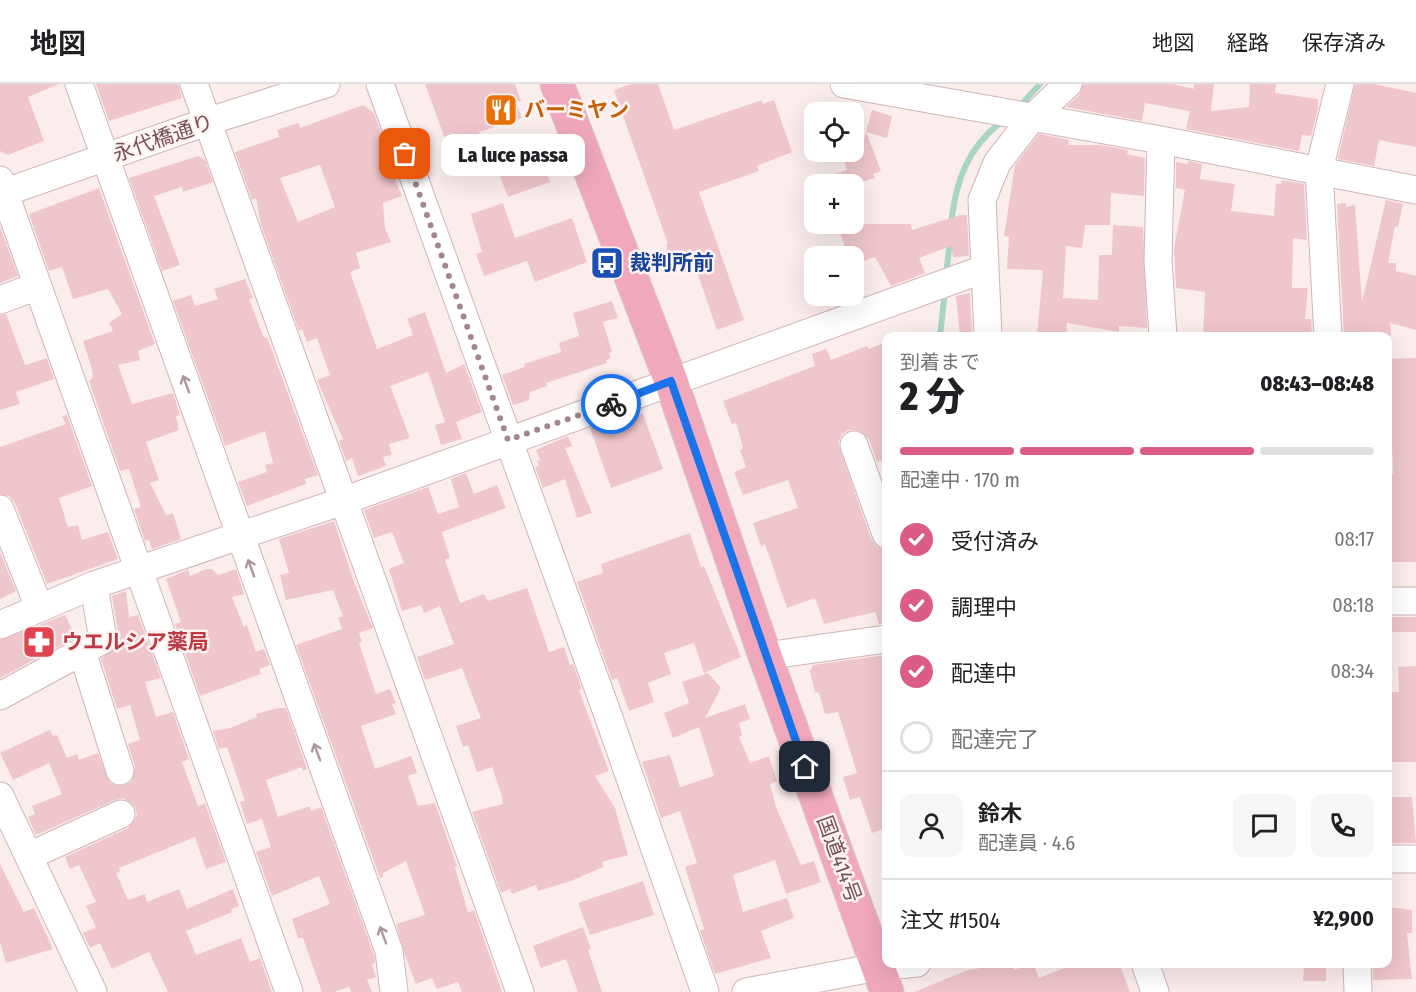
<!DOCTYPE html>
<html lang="ja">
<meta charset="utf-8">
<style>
body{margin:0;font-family:"Fira Sans Condensed","Noto Sans JP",sans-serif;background:#f6f6f6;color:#202124;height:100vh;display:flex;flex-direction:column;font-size:22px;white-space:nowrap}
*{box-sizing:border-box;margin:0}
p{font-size:20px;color:#757577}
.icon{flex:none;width:33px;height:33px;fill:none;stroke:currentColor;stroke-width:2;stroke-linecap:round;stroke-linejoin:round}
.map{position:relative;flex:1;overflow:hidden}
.details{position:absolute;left:882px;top:248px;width:510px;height:636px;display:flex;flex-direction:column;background:#fff;border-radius:12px;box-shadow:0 6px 24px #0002}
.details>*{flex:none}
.buttons{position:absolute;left:804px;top:18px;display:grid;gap:12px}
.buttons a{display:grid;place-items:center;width:60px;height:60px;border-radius:12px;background:#fff;box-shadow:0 6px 24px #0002;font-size:30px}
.pin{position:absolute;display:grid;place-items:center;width:51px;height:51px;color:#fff;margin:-26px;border-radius:12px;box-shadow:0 3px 9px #0006}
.courier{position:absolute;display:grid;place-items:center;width:60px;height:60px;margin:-30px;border:4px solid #1a73e8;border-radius:50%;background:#fff;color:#222;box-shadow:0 2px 8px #0007}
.bubble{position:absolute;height:42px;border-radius:12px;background:#fff;box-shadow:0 6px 24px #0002;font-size:20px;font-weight:800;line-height:42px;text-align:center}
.overview em{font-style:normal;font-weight:800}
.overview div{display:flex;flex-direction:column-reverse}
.overview{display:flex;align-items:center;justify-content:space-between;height:102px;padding:0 18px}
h1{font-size:39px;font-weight:800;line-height:45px}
.bar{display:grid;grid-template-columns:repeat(4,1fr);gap:9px 6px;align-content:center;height:72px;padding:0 18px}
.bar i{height:8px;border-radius:4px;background:#e0e0e0}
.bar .on{background:#db5c84}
.bar p{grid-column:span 4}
.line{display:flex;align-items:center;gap:15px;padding:0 18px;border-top:2px solid #e0e0e0}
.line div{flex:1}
.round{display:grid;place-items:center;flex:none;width:63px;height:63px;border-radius:12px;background:#f6f6f6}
ol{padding:0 18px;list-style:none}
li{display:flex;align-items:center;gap:18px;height:66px}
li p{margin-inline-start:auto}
li .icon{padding:6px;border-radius:50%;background:#db5c84;color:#fff;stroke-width:4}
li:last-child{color:#757577}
li i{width:33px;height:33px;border:3px solid #e0e0e0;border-radius:50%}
header{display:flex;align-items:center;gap:36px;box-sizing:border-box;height:84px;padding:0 30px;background:#fff;border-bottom:2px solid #e0e0e0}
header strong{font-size:28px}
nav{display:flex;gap:33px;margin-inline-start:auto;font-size:21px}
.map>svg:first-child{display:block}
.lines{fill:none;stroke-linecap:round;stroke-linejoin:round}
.stream{stroke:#a8d5c4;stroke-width:6}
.building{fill:#efc6cb;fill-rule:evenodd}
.minor-casing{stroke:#d0b4b7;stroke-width:29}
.highway-casing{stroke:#d6cacd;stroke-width:35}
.minor{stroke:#fff;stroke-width:27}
.highway{stroke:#f0a8bc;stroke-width:33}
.oneway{stroke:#ad969a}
.done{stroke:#a5878b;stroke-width:6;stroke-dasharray:0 10.8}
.route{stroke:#1a73e8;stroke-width:8}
.labels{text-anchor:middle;stroke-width:5;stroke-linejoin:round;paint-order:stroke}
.food-label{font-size:21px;font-weight:bold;fill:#c56008;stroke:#fef3f3;text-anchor:start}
.street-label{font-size:21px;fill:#765057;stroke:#fef3f3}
.transit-label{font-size:21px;font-weight:bold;fill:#164399;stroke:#fef3f3;text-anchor:start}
.health-label{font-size:21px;font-weight:bold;fill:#be3a42;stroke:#fef3f3;text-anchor:start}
</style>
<header>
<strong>地図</strong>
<nav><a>地図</a><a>経路</a><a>保存済み</a></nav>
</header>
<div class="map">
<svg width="1416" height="908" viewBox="0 0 1416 908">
<rect width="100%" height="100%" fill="#fbedec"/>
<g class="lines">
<path class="stream" d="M1018,24L1040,0
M951,140C956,97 967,63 1004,36
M946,191L950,157
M940,252L945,207"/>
</g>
<path class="building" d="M0,0H59L28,13L44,57L8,71L0,67Z
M96,0H178L182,14L109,37Z
M425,0H515L521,17L516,18L522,34L479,48L484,60L451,71Z
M631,0H658L674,46L762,16L763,20L774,16L792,68L757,82L759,87L699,108L744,236L717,246L696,185L690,187L685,174L672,178L666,161L668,160L614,6Z
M1083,0H1173L1194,5V0H1214L1211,27L1249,23L1250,0H1276L1275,9L1318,15V24L1311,52L1302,51L1299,67L1186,45L1190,27L1145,19L1142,37L1066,23L1079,11Z
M1355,0H1374L1416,9V63L1379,56L1374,82L1338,75Z
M363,21L374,29L386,63L382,64L402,112L383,119L385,144L391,158L356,169L360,184L350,188L377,265L413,251L407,235L425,228L446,289L464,280L482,328L456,338L462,355L441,361L435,341L445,338L428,288L390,302L410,354L389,360L392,371L383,373L386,382L358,392L352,374L346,377L339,357L343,355L317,296L330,291L317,254L307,258L302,245L299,247L261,141L256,114L252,116L235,68L279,53L277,46L298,39L300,44ZM320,81L335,123L298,138L280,94Z
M872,26L892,32L887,54L866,48Z
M866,48L881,87L873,90L875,94L855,100H813V98L847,86L841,68H861Z
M1039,50L1069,56L1068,61H1100L1128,66L1127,70L1145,74L1144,112L1111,109L1110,141H1085L1082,164L1066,162L1063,214L1098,216L1099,171H1112L1113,141L1143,143L1147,244L1119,242V248L1067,239L1066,252H1037L1043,186L1007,185L1009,153L1004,152L1015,81Z
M198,72L205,76L213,98L183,108L182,103L154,112L180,181L162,187L129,94Z
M541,72L550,98L508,113L498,87Z
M1188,77L1202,80L1200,95L1235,100L1231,127L1274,132L1276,100H1281L1282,96L1304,100L1307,156L1293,154L1292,204H1308L1305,235H1311L1312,252H1203L1205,208L1176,204L1174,164L1185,106L1176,104V78L1188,80Z
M99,104L155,260L138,267L140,276L118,281L132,320L173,309L180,331L176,332L179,346L146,358L159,396L150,399L166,431L173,429L181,455L152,465L149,456L145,457L134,425L141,423L129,385L120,387L93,309L89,297L93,294L92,285L83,257L113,247L109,239L122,230L108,205L73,215L62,183L49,187L29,130Z
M1386,116L1403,120L1398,143L1395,142L1388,179H1396V187L1416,192V246L1390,239L1391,252H1344L1337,120L1346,119V123L1355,121L1362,218Z
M503,119L515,154L572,134L587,178L535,198L527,177L484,192L476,170L482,168L471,130Z
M960,131H967L969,172L953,173L951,162L919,174L925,189L891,202L875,173L854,180V172H848L837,140H911L912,146Z
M0,143L18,192L0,199Z
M245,195L253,214L249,215L264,254L267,253L318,391L305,395L306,400L247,422L238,398L267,388L265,381L273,379L265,347L225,362L173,217L191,211L195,222L218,215L214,205Z
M970,209L972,252H960L956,212Z
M612,217L618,234L603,238L612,268L609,269L611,274L606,276L607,279L546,299L547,302L530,308L529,316L513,321L502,291L525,283L524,280L561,268L559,259L579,252L573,229Z
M6,230L25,281L47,274L54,295L16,308L20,320L0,326V231Z
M886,258V375L877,378L869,355L857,346H849L842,350L838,359L871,455L876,462L884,465L886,473V540H879L875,528L824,540L815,514L787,524L765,460L761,462L753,439L798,424L788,396L743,411L734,388L746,383L740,366L743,364L736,339L732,340L723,317L815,282L812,270L826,265L831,276L867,262L869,265Z
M1416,274V478H1388V390H1393L1392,360H1389L1388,275Z
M643,330L663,385L611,404L590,344L605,339L606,343Z
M67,331L92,402L59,414L68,443L78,441L82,456L108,448L118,475L47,500L15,419L9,412L0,410V363L66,340L62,332Z
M568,352L572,362L565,364L592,429L577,434L565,395L543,404L535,383L539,382L537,377L540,376L536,366Z
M466,389L474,410L497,401L506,424L442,448L450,474L445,476L460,519L484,510L488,517L527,504L549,568L564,563L570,581L573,580L582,605L579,606L609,687L595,692L615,724L628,771L602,778L603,783L571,797L538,807L536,801L512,810L510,805L501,809L472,728L503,720L501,709L492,683L477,688L468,661L463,663L456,642L481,634L462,584L425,596L417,573L454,560L440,522L424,529L421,521L402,527L389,485L404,479L392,448L374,454L364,426L428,403L438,430L459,423L451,395Z
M334,437L354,498L373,544L359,549L362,558L359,559L376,610L390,605L396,619L392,620L396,630L361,642L375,685L411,672L417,689L408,692L418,722L435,719L457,782L455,783L468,829L474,826L502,908H462L458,898L437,905L432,894L416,900L405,871L396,840L425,831L406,777L383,789V793L380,794L296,561L342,545L338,534L343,532L333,506L286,516L280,491L289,489L279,455Z
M690,449L701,483L704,482L741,573L704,589L694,559L664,569L671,590L648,599L654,618L629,627L617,594L612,596L577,498L603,489L601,480Z
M0,468L16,507L0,515Z
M206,485H212L218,491L236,485L244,510L232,513L244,543L247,541L256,568L264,565L270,581L259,585L261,590L200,612L175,540L181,538L166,495L188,486L190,492Z
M126,507L129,533L138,531L161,594L145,598L156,633L173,628L189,675L182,678L198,722L205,719L226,778L206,785L195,753L119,784L120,788L116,789L128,816L145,810L147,818L179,805L187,825L233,805L239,822L231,825L232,828L186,847L196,871L241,854L250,878L260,874L272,908H168L149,868L112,885L100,859L90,864L83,849L96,843L86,822L96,818L79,781L70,785L65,773L128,744L137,732L135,723L123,714L115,716L36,751L28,733L35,730L32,722L62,710L49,679L13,696L0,669L50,646L53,652L57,651L67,674L77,670L79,676L98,669L110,699L124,702L132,697L135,683L128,660L140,656L130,621L117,625L101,575L117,562L119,553L112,512Z
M65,531L76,553L0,594V556Z
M1388,533H1416V548H1388Z
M886,571V744L872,749L860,713L850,716L843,693L857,689L838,628L825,630L819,609L815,608L810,587L813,581Z
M1416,582V678H1388V608H1399L1398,583Z
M708,589L721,604L705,634L745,620L750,635L739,639L742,651L739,653L750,679L769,672L777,697L770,700L776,723L801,781L814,777L821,798L786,810L775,776L733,791L743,828L787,814L794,834L761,847L771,874L715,890L700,847L704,845L685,783L697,779L680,727L661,734L642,678L670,671L680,703L714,692L699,643L673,654L664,629L689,619L682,598Z
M278,624H286L307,685L303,687L302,683L266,696L278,733L310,722L311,727L321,723L374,871L375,879L372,880L376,893L367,896L372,908H351L349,903L334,908H322L303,854H298L292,835L330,820L319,792L272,812L256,768L271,763L262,735L247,740L240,718L245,717L227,663L219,665L213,647L230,644L257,633L256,630Z
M1388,713H1412L1416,759H1388Z
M0,780L24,828L34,824L53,865L6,879L0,858Z
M643,797L654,831L590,851L578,819Z
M1388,823L1412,826V849H1407L1412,895L1373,896V879H1388Z
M583,843L591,865L588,866L602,908H578L566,875L541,884L533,862Z
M1013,879L1014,886L1033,879L1039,894L1077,879H1119L1130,908H914L968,886Z
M1304,882H1326V897H1303Z"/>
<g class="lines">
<g class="minor-casing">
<path id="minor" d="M79,0L389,867L394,908
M194,0L520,908
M380,0L609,634L705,908
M844,0L1161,56L1416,106
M1161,56L1158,177L1163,252
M0,96L289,908
M0,110L206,38L326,0
M0,216L37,202
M988,252L982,116L997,79L1032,34L1068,0
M1328,252L1319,86L1340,0
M854,361L886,450
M0,425L39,523
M1388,517H1416
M0,541L94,501L343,417L984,185
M82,567L120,687
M765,572L886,555
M0,612L103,556L94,501
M0,712L93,908
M29,772L121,730
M1388,775H1416
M1145,879L1155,908
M1357,879L1358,908
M746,908L878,883L917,879"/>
</g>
<g class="highway-casing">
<path id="highway" d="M557,0L671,297L765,572L887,908"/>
</g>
<use href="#minor" class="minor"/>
<use href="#highway" class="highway"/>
</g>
<defs><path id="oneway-shaft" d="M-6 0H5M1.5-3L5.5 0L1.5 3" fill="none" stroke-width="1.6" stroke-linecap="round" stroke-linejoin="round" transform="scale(1.5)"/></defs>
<g class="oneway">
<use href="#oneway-shaft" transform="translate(186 300) rotate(-110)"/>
<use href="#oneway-shaft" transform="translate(251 484) rotate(-110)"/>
<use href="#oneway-shaft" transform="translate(317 668) rotate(-110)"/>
<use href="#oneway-shaft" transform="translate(383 851) rotate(-110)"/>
</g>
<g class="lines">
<path class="done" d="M405,70L508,356L611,320"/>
<path class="route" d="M611,320L671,297L805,683"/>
</g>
<defs>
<g id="restaurant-square" transform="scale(1.725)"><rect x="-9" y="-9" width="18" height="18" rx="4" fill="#e8710a" stroke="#fef3f3"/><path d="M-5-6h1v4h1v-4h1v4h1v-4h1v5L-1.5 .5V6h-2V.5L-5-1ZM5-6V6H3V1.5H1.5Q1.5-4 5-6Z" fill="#fff"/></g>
<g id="bus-square" transform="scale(1.725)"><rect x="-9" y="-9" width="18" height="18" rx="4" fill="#1a4fb4" stroke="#fef3f3"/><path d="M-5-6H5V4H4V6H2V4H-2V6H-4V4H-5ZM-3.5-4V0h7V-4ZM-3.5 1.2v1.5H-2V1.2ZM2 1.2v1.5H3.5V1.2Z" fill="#fff"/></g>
<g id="pharmacy-square" transform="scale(1.725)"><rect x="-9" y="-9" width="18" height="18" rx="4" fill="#e0444e" stroke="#fef3f3"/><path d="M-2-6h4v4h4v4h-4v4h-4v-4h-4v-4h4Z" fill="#fff"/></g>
</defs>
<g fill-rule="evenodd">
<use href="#restaurant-square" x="501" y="26"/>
<use href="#bus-square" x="607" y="179"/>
<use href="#pharmacy-square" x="39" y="558"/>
</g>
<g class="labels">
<g class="food-label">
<text x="524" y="33">バーミヤン</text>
</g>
<g class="street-label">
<text transform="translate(163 54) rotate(-19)" y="7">永代橋通り</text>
<text transform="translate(839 775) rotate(70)" y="7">国道414号</text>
</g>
<g class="transit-label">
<text x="630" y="186">裁判所前</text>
</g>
<g class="health-label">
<text x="62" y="565">ウエルシア薬局</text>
</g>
</g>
</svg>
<div class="buttons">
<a><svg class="icon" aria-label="locate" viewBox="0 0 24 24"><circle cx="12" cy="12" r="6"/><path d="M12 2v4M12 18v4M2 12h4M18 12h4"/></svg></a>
<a>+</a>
<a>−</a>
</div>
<div class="pin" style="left:405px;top:70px;background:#ea580c"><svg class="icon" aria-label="bag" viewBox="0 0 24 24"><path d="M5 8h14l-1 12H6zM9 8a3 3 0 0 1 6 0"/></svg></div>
<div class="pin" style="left:805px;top:683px;background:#1f2937"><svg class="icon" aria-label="home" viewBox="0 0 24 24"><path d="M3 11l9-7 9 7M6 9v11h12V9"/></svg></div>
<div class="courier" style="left:611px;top:320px"><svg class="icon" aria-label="bike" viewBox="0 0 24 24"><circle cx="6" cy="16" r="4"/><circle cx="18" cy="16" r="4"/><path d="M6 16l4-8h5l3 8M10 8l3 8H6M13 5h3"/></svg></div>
<div class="bubble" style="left:441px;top:50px;width:144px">La luce passa</div>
<section class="details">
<div class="overview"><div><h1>2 分</h1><p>到着まで</p></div><em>08:43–08:48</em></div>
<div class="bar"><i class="on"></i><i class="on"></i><i class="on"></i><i></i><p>配達中 · 170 m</p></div>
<ol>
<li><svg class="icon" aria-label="check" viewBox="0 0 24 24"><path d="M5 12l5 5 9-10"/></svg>受付済み<p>08:17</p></li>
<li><svg class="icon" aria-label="check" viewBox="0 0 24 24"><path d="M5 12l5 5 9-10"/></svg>調理中<p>08:18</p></li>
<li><svg class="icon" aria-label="check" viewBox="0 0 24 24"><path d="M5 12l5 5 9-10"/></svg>配達中<p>08:34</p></li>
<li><i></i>配達完了</li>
</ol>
<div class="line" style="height:108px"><a class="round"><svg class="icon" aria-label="person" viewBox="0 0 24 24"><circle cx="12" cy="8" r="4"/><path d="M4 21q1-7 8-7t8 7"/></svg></a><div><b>鈴木</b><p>配達員 · 4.6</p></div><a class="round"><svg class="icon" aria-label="chat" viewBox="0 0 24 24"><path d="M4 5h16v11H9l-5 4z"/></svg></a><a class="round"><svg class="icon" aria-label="phone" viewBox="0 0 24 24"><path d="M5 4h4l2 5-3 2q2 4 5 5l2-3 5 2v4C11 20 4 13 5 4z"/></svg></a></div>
<div class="line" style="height:78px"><div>注文 #1504</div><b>¥2,900</b></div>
</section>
</div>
